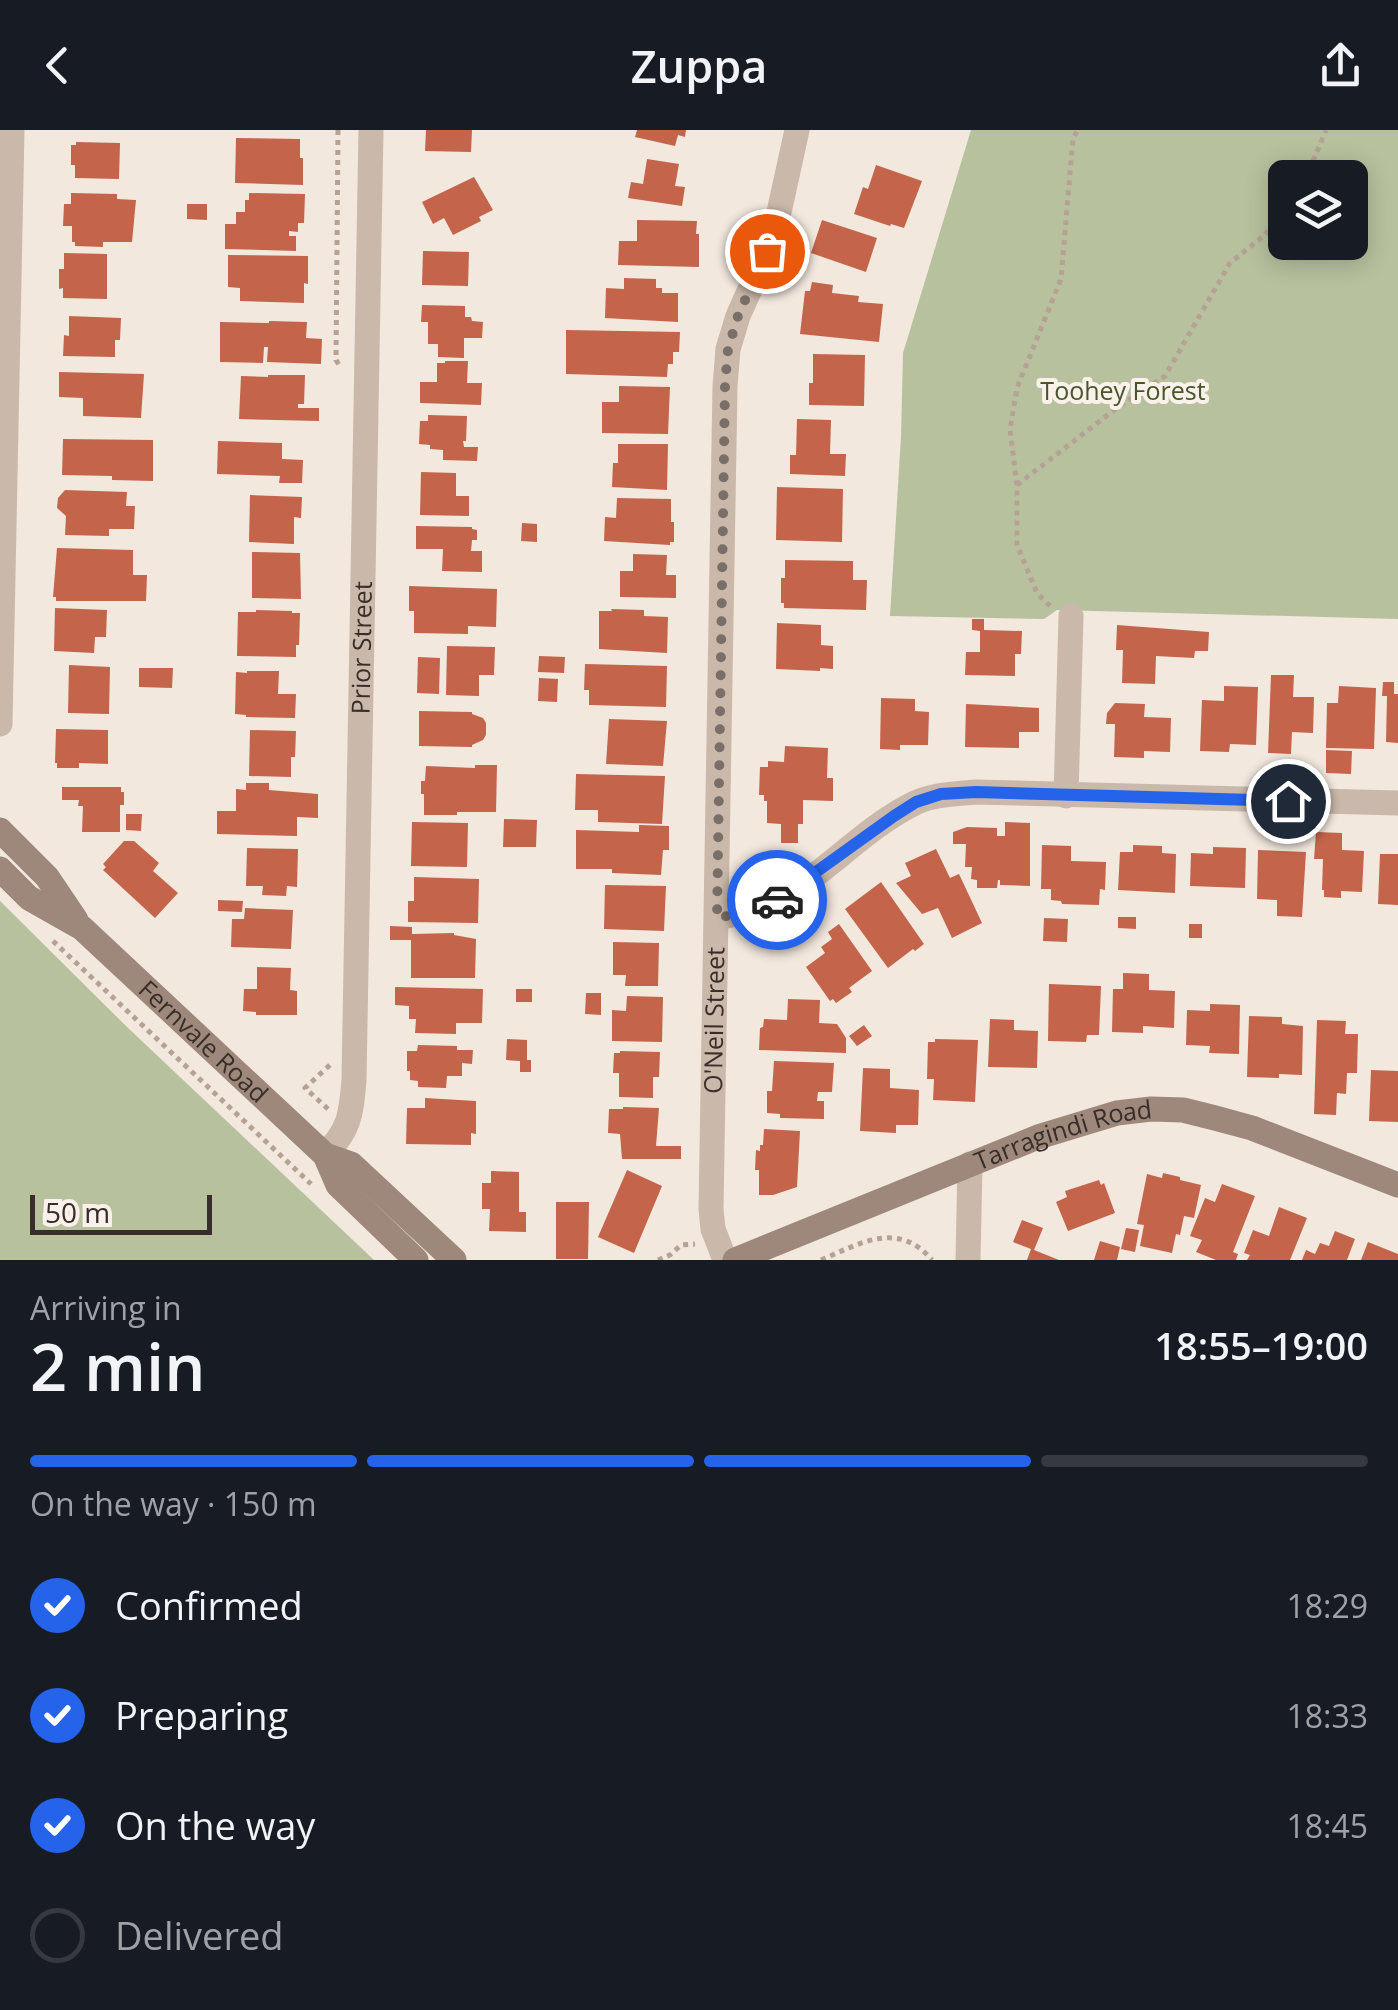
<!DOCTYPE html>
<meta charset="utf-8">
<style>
body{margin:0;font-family:"Open Sans",sans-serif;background:#20242c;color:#f1f3f6;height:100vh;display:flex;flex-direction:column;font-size:38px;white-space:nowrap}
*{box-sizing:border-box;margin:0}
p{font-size:32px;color:#9ea1a6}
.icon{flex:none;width:55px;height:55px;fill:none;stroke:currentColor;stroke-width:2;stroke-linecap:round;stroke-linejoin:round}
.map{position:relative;height:1130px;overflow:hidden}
.sheet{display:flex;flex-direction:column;background:#171b24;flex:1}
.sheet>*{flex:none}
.controls{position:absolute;left:1268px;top:30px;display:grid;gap:20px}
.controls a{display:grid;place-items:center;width:100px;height:100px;border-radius:15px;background:#171b24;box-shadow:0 5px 25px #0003;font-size:50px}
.scale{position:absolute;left:30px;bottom:25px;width:182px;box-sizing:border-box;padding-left:10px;border:5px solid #382d29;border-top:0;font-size:28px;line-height:35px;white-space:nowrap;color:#382d29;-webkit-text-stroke:8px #faf2ea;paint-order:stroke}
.pin{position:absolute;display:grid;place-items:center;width:85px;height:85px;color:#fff;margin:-42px;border:5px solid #fff;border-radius:50%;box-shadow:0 2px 10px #0007}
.courier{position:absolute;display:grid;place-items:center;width:100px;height:100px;margin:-50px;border:8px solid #2563eb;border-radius:50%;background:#fff;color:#222;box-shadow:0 2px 12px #0007}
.summary em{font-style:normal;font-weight:600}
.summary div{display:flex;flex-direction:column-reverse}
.summary{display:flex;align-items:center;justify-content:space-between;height:170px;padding:0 30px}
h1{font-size:65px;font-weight:600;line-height:75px}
.bar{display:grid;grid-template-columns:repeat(4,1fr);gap:15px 10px;align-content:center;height:120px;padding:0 30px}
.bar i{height:12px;border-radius:8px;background:#363941}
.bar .active{background:#2563eb}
.bar p{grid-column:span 4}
ol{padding:0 30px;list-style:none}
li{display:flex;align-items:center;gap:30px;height:110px}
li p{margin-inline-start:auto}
li .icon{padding:10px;border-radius:50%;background:#2563eb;color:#fff;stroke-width:4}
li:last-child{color:#9ea1a6}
li i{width:55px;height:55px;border:5px solid #363941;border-radius:50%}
header{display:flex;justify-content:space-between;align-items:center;height:130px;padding:0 30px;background:#171b24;font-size:45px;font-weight:600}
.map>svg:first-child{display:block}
.green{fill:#b7c19e;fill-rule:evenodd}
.building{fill:#c4644a}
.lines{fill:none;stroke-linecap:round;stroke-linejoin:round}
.path{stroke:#b6a294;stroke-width:5;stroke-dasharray:5 5;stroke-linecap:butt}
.street{stroke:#cab8aa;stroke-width:25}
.secondary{stroke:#9e877b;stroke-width:25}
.done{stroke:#796e68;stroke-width:10;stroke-dasharray:0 18}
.route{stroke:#2563eb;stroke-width:12}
.labels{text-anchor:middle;stroke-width:8;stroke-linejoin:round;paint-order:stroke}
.park-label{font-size:25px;fill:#48562d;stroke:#faf2ea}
.street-label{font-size:25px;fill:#382d29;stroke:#faf2ea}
</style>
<header><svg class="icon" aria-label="back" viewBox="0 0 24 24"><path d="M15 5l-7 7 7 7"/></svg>Zuppa<svg class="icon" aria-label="share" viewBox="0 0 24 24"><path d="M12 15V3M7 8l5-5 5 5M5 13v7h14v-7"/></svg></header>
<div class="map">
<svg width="1398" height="1130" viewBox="0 0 1398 1130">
<rect width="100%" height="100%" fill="#f2e8de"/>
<path class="green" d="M971,0H1398V489L1057,480L1044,489L890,486L901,307L903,223ZM1285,48H1350V112H1285Z
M0,771L127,897L374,1130H0Z"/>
<path class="building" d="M426,0H472L471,22L425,21Z
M637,0H686L685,7L678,5L675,16L635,7Z
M236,8L300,9V28H303V55L235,53Z
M76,12L120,13L119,49L75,48V35H71V15H76Z
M647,29L679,34L675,56L685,57L682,76L628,68L631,52L643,54Z
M876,35L922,51L904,98L891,94L890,96L854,84L863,57L868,59Z
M474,47L493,80L479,87L481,91L453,105L444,88L433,94L422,72Z
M71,63L117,64V69L136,70L132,112H103V117L75,116V112H72V96H63L64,74H71Z
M249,63L305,64L304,93H298V102L289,101V106H296V121L225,119V94H236V82H245V70H249Z
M187,74H207V90L187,89Z
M637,90L697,91L696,104H699V137L618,135L619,111H637Z
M822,90L877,108L866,142L811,123Z
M423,121L469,122L468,156L422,155Z
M64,123L107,124V169L63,168V158L59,159V139H64Z
M228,125L308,126V154L304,153V173L240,171V158L228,157Z
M624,148L656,149V158H662V163H678V192L605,188L606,158L624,159Z
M812,152L833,155L832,163L859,166L858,172L883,174L879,212L800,204L805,161H810Z
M422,175L465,176V187H471L472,191L483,192L482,208H464V228L438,227V214H428V192H421Z
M69,186L121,188L120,210H115V227L63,226L64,205L69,206Z
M269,191L307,192L306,208L322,209L321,234L267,232L268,217H264L263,233L220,232V192L269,193Z
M566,200L680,202L679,222H673V234H668L667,247L566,244Z
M813,224L865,225L864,276L809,275V253H813Z
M445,231H468L467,253H482L481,275L420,273V252H437V233H445Z
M59,242L144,244L141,288L83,286V268L59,267Z
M268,245H305L304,274H298V278H319V291L239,289L241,246L268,247Z
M619,256L670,257L668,304L602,303V272H619Z
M428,285L467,286L466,311H463L464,317H478L477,331L443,330V320L430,319V315L419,314L420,291H428Z
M797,289L831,290L830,324H846L845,346L790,344V325H796Z
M63,309L153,310V351L112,350V346L62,345Z
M218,311L282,313V329L303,330L302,353H279L280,346L217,344Z
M618,314H668L667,360L612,357L613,333H618Z
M421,342L456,343V366H469V386L420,385Z
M777,357L843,359L842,412L776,410Z
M65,360L127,362L126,376H135L134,399H109V406L65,405L66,386L57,378L58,368Z
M250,365L302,367L301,388L294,387V414L249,412Z
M617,368L671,369V392H674V412H670V415L604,411L605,387L616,388Z
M522,393L537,394V412L521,411Z
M416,396L472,397V399L477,400V410H472L471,421H482V442L442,441L443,419H416Z
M57,418L133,420V445H147L146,471H56V467H53Z
M252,422L300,423L301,469L252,468Z
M633,424L667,425L666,445H676V468L620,467V441H633Z
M785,430L853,431V450H867L866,480L784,478V473H781V448H785Z
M409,456L497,459L496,497L468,496V504L414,503V481H409Z
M55,478L107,480L106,507H95L94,523L54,521Z
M611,479L644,480V486L668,487L667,523L599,519V481H612Z
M256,480L292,481V483H300L299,515H296V527L237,526L238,482H256Z
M972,489H984V500L1022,501L1021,524H1015V546L965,545L966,522H980V501L972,500Z
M777,493L821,495V515L833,516V539L820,538V541L776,539Z
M1117,495L1209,502L1208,521H1195L1194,528L1156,526L1155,554L1122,553L1123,520H1116Z
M447,516L495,517L494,545H479V566L446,565Z
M539,526L565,527L564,543L538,542Z
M418,527L440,528L439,564L417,563Z
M585,534L667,536L666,577L589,575V560H584Z
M69,535L110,537L109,584L68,583Z
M139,538H173L172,558L139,557Z
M247,541H279L278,564H296L295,588L246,587V585L235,584L236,542L247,543Z
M1271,545H1294L1293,567H1314L1313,603L1292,602L1291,624L1268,623Z
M539,548L558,549L557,572L538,571Z
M1383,552H1394V564H1398V613L1386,612L1387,566H1382Z
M1224,556L1258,557L1256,615L1230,614L1229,622L1200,621L1202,570L1224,571Z
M1339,556L1376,558L1374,619L1326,618L1327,573H1338Z
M881,568L915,569V581L929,582L928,615H900V620L880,619Z
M1115,573L1145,574L1144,587L1171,588L1170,622L1144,621V628L1114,627L1115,594H1106L1107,583Z
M966,574L1039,578V602H1019V618L965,617Z
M419,581L472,582V584L483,588L486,593V605L483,610L472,615V617L419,616Z
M609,589L667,591L663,636L606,634Z
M56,599L108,600V634L79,633V638H57V633H55Z
M250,600L296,601L295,627H291V647L249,646Z
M785,616L828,618L827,648H833V671L803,670V694H798V713H781V694L767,693V671H764V665H759L760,637H768V631L784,632Z
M1326,620L1352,621L1351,644L1326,643Z
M475,635H497L496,682H457V685H424V664H421V651H425L426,636L475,638Z
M576,644L665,646L662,694L598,692V680H575Z
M246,653H269V660L318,664V688L297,687V706L217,704V681H236V659L246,660Z
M62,657H121V662H124V675H120V702H82L83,676H78L79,670H62Z
M126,684H142L141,701L126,700Z
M504,689L537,690L536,717H503Z
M412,692L468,693L467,737L411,736Z
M1005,692L1030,693V756L1000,755V750H998L997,758H977V750L971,749L972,737H965L966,714H953V702L967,697L997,698V706H1005Z
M639,695L669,696V720H663L661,745L612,743V739H576V700L639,702Z
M1316,702L1342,703V720L1364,721L1362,762L1341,761V768L1324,767V760H1322L1323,729H1314Z
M124,711H134L159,733L153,741L178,763L155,788L103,740L106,737L103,734Z
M1042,715L1071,716V731L1106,732L1105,760L1100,759L1099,775L1062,774L1061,771L1051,770V759H1041Z
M1133,715L1162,716V723L1176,724L1175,763L1118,760L1120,722H1133Z
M1213,717L1246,718L1245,758L1190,756L1191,723L1213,724Z
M247,718L298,719L297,757L287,756L286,766L262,765L263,756H246Z
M936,719L950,748L959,744L982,793L952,808L938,778L922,784L896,753L911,746L905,733Z
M1258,720L1306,722L1302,787L1277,786V770L1257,769Z
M1380,724H1398V775L1378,774Z
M414,747L479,749L478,793L408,792V771H414Z
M881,752L924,814L915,821L913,819L888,838L845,779Z
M605,755L666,756L664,801L604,799Z
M218,770L243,771L242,782L218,781Z
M245,778L293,780L291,819L231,817L232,789H244Z
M1118,787H1136V799L1118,798Z
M1044,788L1068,789L1067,812L1043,811Z
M839,794L872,841L849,858L852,862L836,873L833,869L830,871L806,837L825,823L821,817L832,809L828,802Z
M1189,794H1202V808H1189Z
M390,796L412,797V804L454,803V805L476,809L475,848H411V810H390Z
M613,812L659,813L658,856H625L626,845H613Z
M257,837L291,838L290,860L297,861V885H256V882L243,881L244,859H257Z
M1123,843L1149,844V860L1175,861L1174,898L1143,896V903L1112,902L1113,859H1123Z
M1049,854L1101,856L1099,905H1087L1086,912L1048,911Z
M395,857L483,859L482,893H456V904L415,903L416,889H409V876L395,875Z
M516,859H532V872H516Z
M586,863H601V885L585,884Z
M627,866L663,867L662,912L612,911V880L626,881Z
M788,869L820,870L819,893L837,894L846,908V923L759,920L760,898L763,897L764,889L787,890Z
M1210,874L1240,875L1239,924L1209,923L1210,916L1186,915L1187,880L1210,881Z
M1249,886L1282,887V894L1303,896L1302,945L1279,944V948L1247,947Z
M990,889L1014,890V900L1038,901L1037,938L988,937Z
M1317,890L1346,891L1345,904H1358L1357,943H1347L1346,964L1337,963L1336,985L1314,984Z
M864,895L872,906L857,916L849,906Z
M507,909L527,910V930H531V942H520V931L506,930Z
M935,909L978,910L975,972L933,970L934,949H927L928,912H935Z
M418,915L457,916V920H473L472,934L462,933V946H447L446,958L418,957V951L410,950V941H407V921H417Z
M620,921L660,922L659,947H653V968L619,967V943H613L614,923H620Z
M774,931L834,933L832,962H818L817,971H824V989L780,988V984L767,983V961H772Z
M863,938L890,939V958L919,960L918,995H896V1003L860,1001Z
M1371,940L1398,941V992L1369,991Z
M425,968L476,971V1004L471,1003V1015L406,1014L407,978H425Z
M623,977L659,978L656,1016H681V1029H622L620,1004L608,1003L609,979H623Z
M764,999L800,1001L797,1057L773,1065H759V1040H755L756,1020L760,1021V1015H763Z
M627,1040L662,1056L634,1123L598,1107Z
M491,1041L519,1042V1082H526V1102L489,1101L490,1079H482V1053H491Z
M1163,1043L1180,1047V1050L1201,1055L1194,1088L1184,1086L1180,1105L1176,1104L1172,1123L1140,1116L1144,1095L1137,1094L1147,1044L1162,1048Z
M1099,1050L1101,1055L1104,1053L1115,1083L1068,1101L1056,1072L1067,1067L1065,1061Z
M1222,1054L1255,1066L1233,1122L1238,1124L1236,1130H1216L1196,1122L1202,1110L1190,1106L1205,1068L1215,1072Z
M556,1072H589L588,1129H556Z
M1279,1077L1307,1088L1290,1130H1247L1250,1125L1244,1123L1253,1100L1269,1106Z
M1022,1090L1043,1098L1034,1120L1059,1130H1027L1031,1119L1013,1112Z
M1126,1098L1139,1100L1135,1122L1121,1119Z
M1335,1101L1355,1109L1347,1130H1302L1306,1120L1315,1124L1320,1113L1329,1116Z
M1100,1111L1120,1117L1117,1130H1094Z
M1368,1112L1398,1124V1130H1361Z"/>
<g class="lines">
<path class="path" d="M338,0L336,230L341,238
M1303,48L1311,36L1326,0
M1017,355L1118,277L1165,246L1230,133L1265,105L1285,74
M1050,476L1037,463L1017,415V355L1010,300L1017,258L1061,149L1073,8L1078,0
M53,811L311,1054
M328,979L305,958L332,933
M658,1130L670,1125L681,1115L695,1114
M821,1130C861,1113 898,1090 932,1130"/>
<g class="street">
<path d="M0,594L12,0"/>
<path d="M1066,666L1071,486"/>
<path d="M717,788C737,784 757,781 776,771C826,744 864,698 915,673C934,664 955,664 975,662L1398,673"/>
<path id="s1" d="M325,1025C350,999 351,985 354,950L371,0"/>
<path id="s2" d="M725,1130L713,1099L711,1079L725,256L728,219L738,186L767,121L776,96L797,0"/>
<path d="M968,1130L970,1034"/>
</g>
<g class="secondary">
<path d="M0,700L47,747L76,790"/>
<path id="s3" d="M0,739L29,768L82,798L325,1025L338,1055L416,1130"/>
<path d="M325,1025L351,1034L454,1130"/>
<path id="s4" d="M735,1130L1038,1007L1117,983L1151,979L1183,980L1215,988L1252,998L1398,1055"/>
</g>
</g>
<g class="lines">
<path class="done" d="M767,121L738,186L728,219L725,256L717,788L744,783L777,770"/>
<path class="route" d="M777,770L894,686L916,672L941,664L976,662L1288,671"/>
</g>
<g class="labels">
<g class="park-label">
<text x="1123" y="270">Toohey Forest</text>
</g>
<g class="street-label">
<text dy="9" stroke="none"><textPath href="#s1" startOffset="515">Prior Street</textPath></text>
<text dy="9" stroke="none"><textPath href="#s2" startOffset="242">O'Neil Street</textPath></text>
<text dy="9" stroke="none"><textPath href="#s3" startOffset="268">Fernvale Road</textPath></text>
<text dy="9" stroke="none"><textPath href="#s4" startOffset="352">Tarragindi Road</textPath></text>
</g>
</g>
</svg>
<div class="controls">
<a><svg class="icon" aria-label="layers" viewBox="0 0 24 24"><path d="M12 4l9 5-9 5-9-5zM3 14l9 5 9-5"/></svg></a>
</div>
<div class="scale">50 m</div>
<div class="pin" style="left:767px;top:121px;background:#ea580c"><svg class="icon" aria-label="bag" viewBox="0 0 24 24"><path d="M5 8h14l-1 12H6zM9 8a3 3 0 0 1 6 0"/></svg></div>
<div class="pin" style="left:1288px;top:671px;background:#1f2937"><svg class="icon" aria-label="home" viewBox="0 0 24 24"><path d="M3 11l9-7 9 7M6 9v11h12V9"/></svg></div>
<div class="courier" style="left:777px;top:770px"><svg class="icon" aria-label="car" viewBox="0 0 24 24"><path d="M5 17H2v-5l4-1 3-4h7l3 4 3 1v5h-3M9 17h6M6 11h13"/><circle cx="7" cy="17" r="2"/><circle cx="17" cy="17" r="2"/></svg></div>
</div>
<section class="sheet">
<div class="summary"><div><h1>2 min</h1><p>Arriving in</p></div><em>18:55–19:00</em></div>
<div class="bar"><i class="active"></i><i class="active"></i><i class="active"></i><i></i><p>On the way · 150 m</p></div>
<ol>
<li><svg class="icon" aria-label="check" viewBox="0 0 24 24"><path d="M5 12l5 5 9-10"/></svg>Confirmed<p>18:29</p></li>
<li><svg class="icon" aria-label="check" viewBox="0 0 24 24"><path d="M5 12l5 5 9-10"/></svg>Preparing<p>18:33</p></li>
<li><svg class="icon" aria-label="check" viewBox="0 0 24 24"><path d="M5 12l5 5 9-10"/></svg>On the way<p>18:45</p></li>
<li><i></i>Delivered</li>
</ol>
</section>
